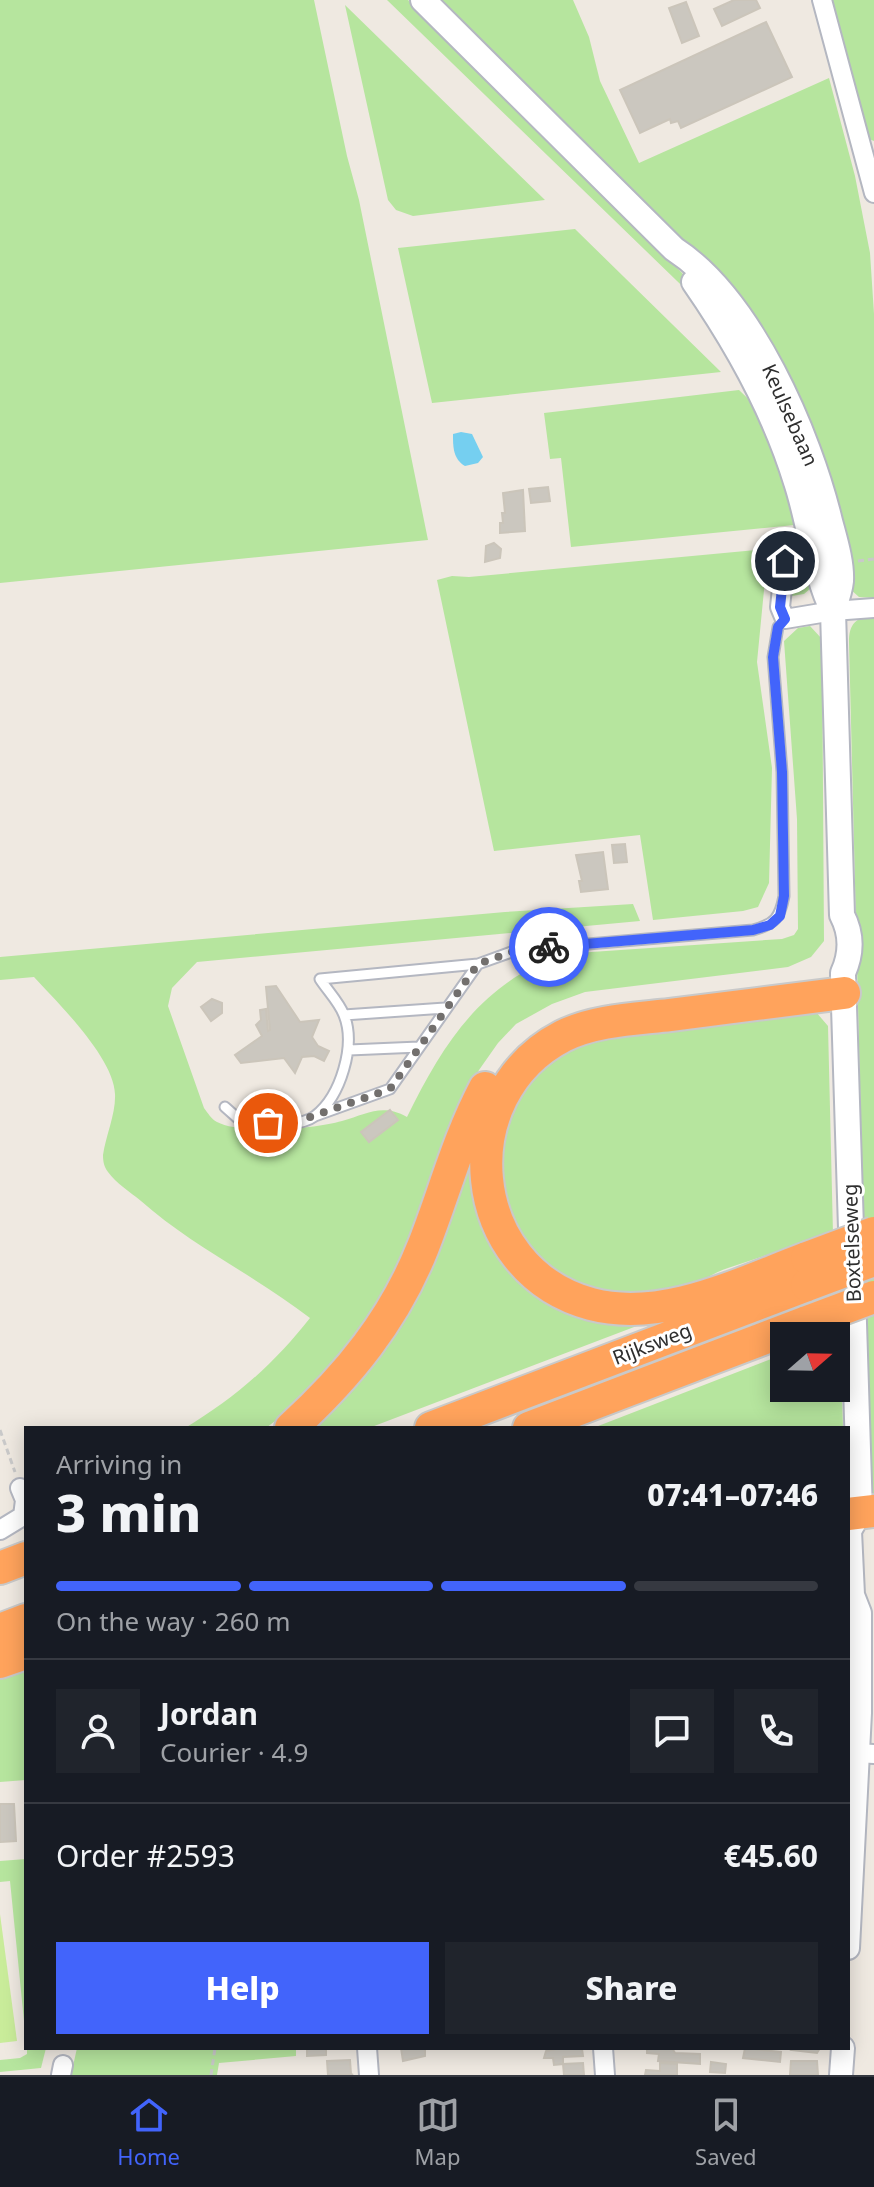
<!DOCTYPE html>
<meta charset="utf-8">
<style>
body{margin:0;font-family:"Noto Sans",sans-serif;background:#20242c;color:#f1f3f6;height:100vh;display:flex;flex-direction:column;font-size:30px;white-space:nowrap}
*{box-sizing:border-box;margin:0}
p{font-size:26px;color:#9ea1a6}
.icon{flex:none;width:44px;height:44px;fill:none;stroke:currentColor;stroke-width:2;stroke-linecap:round;stroke-linejoin:round}
.map{position:relative;flex:1;overflow:hidden}
.sheet{position:absolute;left:24px;top:1426px;width:826px;height:624px;display:flex;flex-direction:column;background:#171b24;border-radius:0px;box-shadow:0 4px 20px #0003}
.sheet>*{flex:none}
.needle{width:52px;rotate:70deg}
.controls{position:absolute;left:770px;top:1322px;display:grid;gap:16px}
.controls a{display:grid;place-items:center;width:80px;height:80px;border-radius:0px;background:#171b24;box-shadow:0 4px 20px #0003;font-size:40px}
.pin{position:absolute;display:grid;place-items:center;width:68px;height:68px;color:#fff;margin:-34px;border:4px solid #fff;border-radius:50%;box-shadow:0 2px 8px #0007}
.courier{position:absolute;display:grid;place-items:center;width:80px;height:80px;margin:-40px;border:6px solid #4264fb;border-radius:50%;background:#fff;color:#222;box-shadow:0 2px 10px #0007}
.headline em{font-style:normal;font-weight:800}
.headline div{display:flex;flex-direction:column-reverse}
.headline{display:flex;align-items:center;justify-content:space-between;height:136px;padding:0 32px}
h1{font-size:52px;font-weight:800;line-height:60px}
.bar{display:grid;grid-template-columns:repeat(4,1fr);gap:12px 8px;align-content:center;height:96px;padding:0 32px}
.bar i{height:10px;border-radius:6px;background:#363941}
.bar .selected{background:#4264fb}
.bar p{grid-column:span 4}
.line{display:flex;align-items:center;gap:20px;padding:0 32px;border-top:2px solid #363941}
.line div{flex:1}
.round{display:grid;place-items:center;flex:none;width:84px;height:84px;border-radius:0px;background:#20242c}
.cta{display:flex;gap:16px;margin-top:auto;padding:16px 32px}
.cta a{flex:1;height:92px;border-radius:0px;background:#4264fb;color:#fff;font-size:32px;font-weight:800;line-height:92px;text-align:center}
.cta a+a{background:#20242c;color:#f1f3f6}
.tabs{display:flex;justify-content:space-around;align-items:center;height:112px;border-top:2px solid #363941;background:#171b24;font-size:22px;color:#9ea1a6}
.tabs a{display:grid;justify-items:center;gap:4px}
.tabs .selected{color:#4264fb}
.map>svg:first-child{display:block}
.green{fill:#b6e59e}
.pitch{fill:#c9ec9a}
.water{fill:#75cff0}
.building{fill:#cbc7bf;stroke:#cbc5ba;stroke-width:2}
.lines{fill:none;stroke-linecap:round;stroke-linejoin:round}
.service-casing{stroke:#b4b7c1;stroke-width:13}
.minor-casing{stroke:#b4b7c1;stroke-width:22}
.tertiary-casing{stroke:#b4b7c1;stroke-width:26}
.secondary-casing{stroke:#b4b7c1;stroke-width:28}
.motorway-casing{stroke:#c9c9c9;stroke-width:36}
.path{stroke:#c9c9c9;stroke-width:3;stroke-dasharray:6 4;stroke-linecap:butt}
.service{stroke:#fff;stroke-width:9}
.minor{stroke:#fff;stroke-width:18}
.tertiary{stroke:#fff;stroke-width:22}
.secondary{stroke:#fff;stroke-width:24}
.motorway{stroke:#ffa35c;stroke-width:32}
.motorway-bridge-casing{stroke:#c9c9c9;stroke-width:36;stroke-linecap:butt}
.motorway-bridge{stroke:#ffa35c;stroke-width:32}
.done{stroke:#726f6d;stroke-width:8;stroke-dasharray:0 14.4}
.route{stroke:#4264fb;stroke-width:10}
.labels{text-anchor:middle;stroke-width:6;stroke-linejoin:round;paint-order:stroke}
.street-label{font-size:20px;fill:#2e2e2e;stroke:#fff}
</style>
<div class="map">
<svg width="874" height="2075" viewBox="0 0 874 2075">
<rect width="100%" height="100%" fill="#efe9e1"/>
<path class="green" d="M0,0H314L347,156L359,200L428,540L0,583Z
M387,0H408L623,211L682,273L709,312Z
M438,0H573L589,37L600,81L639,163L829,78L855,176L870,253L874,314V598L859,597L850,589L718,280L665,222Z
M830,0H874V141L869,139Z
M345,5L545,200L413,216L396,210L388,200Z
M575,229L721,372L432,403L398,248Z
M739,390L766,416L804,524L571,547L561,458L550,459L544,413Z
M810,545L816,584L804,594L792,596L788,578L791,547Z
M768,549L757,662L772,768L769,883L758,907L743,911L653,920L640,835L494,851L437,580L452,576L469,577Z
M874,615V1495L870,1487L849,642C849,623 856,618 874,615Z
M810,626L822,639L824,941L811,957L788,967L585,992L552,1004L516,1024L498,1043L479,1070L458,1111L404,1258L351,1349L292,1408L266,1428H185C235,1398 274,1364 310,1318C256,1276 193,1247 141,1201C130,1192 116,1183 108,1172C104,1167 103,1161 103,1155C106,1135 116,1113 115,1094C114,1058 58,1003 34,977L0,980V957L505,912L633,904L640,921L197,962L172,988L168,1006L204,1108C208,1113 211,1119 217,1122C242,1135 314,1129 342,1121C367,1114 382,1103 407,1117C444,1042 481,984 562,954L782,939L794,935L798,929L797,819L784,641L798,628Z
M816,1012L828,1026L833,1234C798,1245 763,1256 728,1268C713,1273 699,1283 684,1288C656,1295 627,1295 599,1291C581,1289 560,1274 546,1262C484,1207 484,1119 546,1064C562,1050 581,1044 600,1038Z
M477,1118L498,1243L642,1324L369,1428H300L363,1362Z
M840,1332L843,1428H593L784,1354V1388H836V1336H830Z
M26,1651V1780L0,1782V1658Z
M26,1859V2041L10,1881L0,1882V1861Z
M27,2048H46L41,2068L0,2072V2060L20,2058L27,2054Z
M77,2048H296V2056L219,2063L217,2075H71Z"/>
<path class="pitch" d="M0,1914L17,2041L0,2043Z"/>
<path class="water" d="M461,432L472,434L483,457L478,463L465,466C453,459 453,447 453,434Z"/>
<path class="building" d="M734,0H756L760,8L722,26L714,9Z
M686,2L699,36L682,43L669,8Z
M766,22L792,77L681,128L678,121L671,123L670,119L640,133L620,90Z
M548,487L550,501L531,503L529,489Z
M523,490L525,531L500,533V523H503L502,513H505L503,493Z
M494,543L501,549L500,558L485,562L486,546Z
M625,844L627,862L614,863L612,845Z
M603,852L608,889L581,892L579,881H582L576,855Z
M276,986L300,1022L319,1020L312,1037L318,1046L329,1051L324,1061L314,1056L302,1057L295,1073L284,1058L241,1063L235,1055L262,1036L256,1025L261,1020L260,1010L266,1009L268,1031L270,1030L266,987Z
M212,999L222,1003V1013L211,1021L201,1007Z
M390,1110L398,1120L369,1142L361,1132Z
M0,1804H14L16,1841L0,1842Z
M307,2048H326V2055L307,2056Z
M401,2048H425V2056L403,2061Z
M561,2048H586V2049H582L583,2056L563,2057V2064L554,2065L553,2058H544L546,2051Z
M647,2048H672L675,2053L700,2054V2064L658,2061L659,2054L647,2053Z
M745,2048L781,2052L780,2062L743,2058Z
M792,2048H820L817,2053L791,2050Z
M350,2060L351,2074L353,2075H328L327,2061Z
M791,2061H817L818,2075H790Z
M711,2062L726,2064L725,2073L710,2072Z
M583,2063L584,2075H564L563,2064Z
M660,2063L677,2064V2075H645L646,2070L660,2071Z"/>
<g class="lines">
<g class="service-casing">
<path id="service" d="M344,1015L445,1008
M349,1050L419,1047
M225,1107L243,1123C264,1123 297,1129 315,1116C341,1096 356,1045 344,1015C339,1002 327,990 320,979L478,964
M315,1116L390,1089L478,964L517,950L753,930C775,924 780,918 784,896L782,772L773,657L778,627L785,619"/>
</g>
<g class="minor-casing">
<path id="minor" d="M822,0L874,193
M785,561L780,607L785,619L833,611L874,608
M0,1530L23,1516L25,1500L20,1488
M857,1753L874,1754
M367,2048L369,2075
M603,2048L605,2075
M61,2075L63,2065"/>
</g>
<g class="tertiary-casing">
<path id="tertiary" d="M848,1948L860,1713V1613L853,1595L850,1531L860,1513
M841,2075L843,2048"/>
</g>
<g class="secondary-casing">
<path id="secondary" d="M423,0L674,249C751,299 809,434 830,521C835,540 842,562 841,581C840,591 836,602 833,611L842,915C852,934 852,953 843,973
M694,282C737,344 774,410 796,482C810,524 814,573 833,611
M843,975L860,1513"/>
</g>
<g class="motorway-casing">
<path id="motorway" d="M807,1258C740,1283 663,1323 591,1304C465,1270 449,1095 563,1036C595,1020 635,1019 670,1015C728,1008 786,1000 844,993
M291,1428C348,1376 394,1320 423,1247C444,1194 458,1139 485,1088
M431,1428L807,1285
M529,1428L807,1322
M848,1514L874,1511
M0,1568L26,1558
M0,1630L26,1620
M0,1662L26,1653"/>
</g>
<path class="path" d="M858,561L874,559
M0,1430L15,1472
M211,2075L215,2048"/>
<use href="#service" class="service"/>
<use href="#minor" class="minor"/>
<use href="#tertiary" class="tertiary"/>
<use href="#secondary" class="secondary"/>
<use href="#motorway" class="motorway"/>
<g class="motorway-bridge-casing">
<path id="motorway-bridge" d="M807,1258L874,1233
M807,1285L874,1260
M807,1322L874,1297"/>
</g>
<use href="#motorway-bridge" class="motorway-bridge"/>
</g>
<g class="lines">
<path class="done" d="M268,1123H293L390,1089L478,964L517,950L549,947"/>
<path class="route" d="M549,947L753,930L770,925L780,916L784,896L782,772L773,657L778,627L785,619L780,607L785,561"/>
</g>
<g class="labels">
<g class="street-label">
<text transform="translate(790 415) rotate(66)" y="7">Keulsebaan</text>
<text transform="translate(852 1243) rotate(-92)" y="7">Boxtelseweg</text>
<text transform="translate(652 1344) rotate(-21)" y="7">Rijksweg</text>
</g>
</g>
</svg>
<div class="controls">
<a><svg class="needle" viewBox="-14 -14 28 28"><path d="M0-13l5 13h-10z" fill="#e53935"/><path d="M0 13l5-13h-10z" fill="#9ea1a6"/></svg></a>
</div>
<div class="pin" style="left:268px;top:1123px;background:#ea580c"><svg class="icon" aria-label="bag" viewBox="0 0 24 24"><path d="M5 8h14l-1 12H6zM9 8a3 3 0 0 1 6 0"/></svg></div>
<div class="pin" style="left:785px;top:561px;background:#1f2937"><svg class="icon" aria-label="home" viewBox="0 0 24 24"><path d="M3 11l9-7 9 7M6 9v11h12V9"/></svg></div>
<div class="courier" style="left:549px;top:947px"><svg class="icon" aria-label="bike" viewBox="0 0 24 24"><circle cx="6" cy="16" r="4"/><circle cx="18" cy="16" r="4"/><path d="M6 16l4-8h5l3 8M10 8l3 8H6M13 5h3"/></svg></div>
<section class="sheet">
<div class="headline"><div><h1>3 min</h1><p>Arriving in</p></div><em>07:41–07:46</em></div>
<div class="bar"><i class="selected"></i><i class="selected"></i><i class="selected"></i><i></i><p>On the way · 260 m</p></div>
<div class="line" style="height:144px"><a class="round"><svg class="icon" aria-label="person" viewBox="0 0 24 24"><circle cx="12" cy="8" r="4"/><path d="M4 21q1-7 8-7t8 7"/></svg></a><div><b>Jordan</b><p>Courier · 4.9</p></div><a class="round"><svg class="icon" aria-label="chat" viewBox="0 0 24 24"><path d="M4 5h16v11H9l-5 4z"/></svg></a><a class="round"><svg class="icon" aria-label="phone" viewBox="0 0 24 24"><path d="M5 4h4l2 5-3 2q2 4 5 5l2-3 5 2v4C11 20 4 13 5 4z"/></svg></a></div>
<div class="line" style="height:104px"><div>Order #2593</div><b>€45.60</b></div>
<div class="cta"><a>Help</a><a>Share</a></div>
</section>
</div>
<nav class="tabs">
<a class="selected"><svg class="icon" aria-label="home" viewBox="0 0 24 24"><path d="M3 11l9-7 9 7M6 9v11h12V9"/></svg>Home</a>
<a><svg class="icon" aria-label="map" viewBox="0 0 24 24"><path d="M3 6l6-2 6 2 6-2v14l-6 2-6-2-6 2zM9 4v14M15 6v14"/></svg>Map</a>
<a><svg class="icon" aria-label="saved" viewBox="0 0 24 24"><path d="M7 4h10v16l-5-4-5 4z"/></svg>Saved</a>
</nav>
